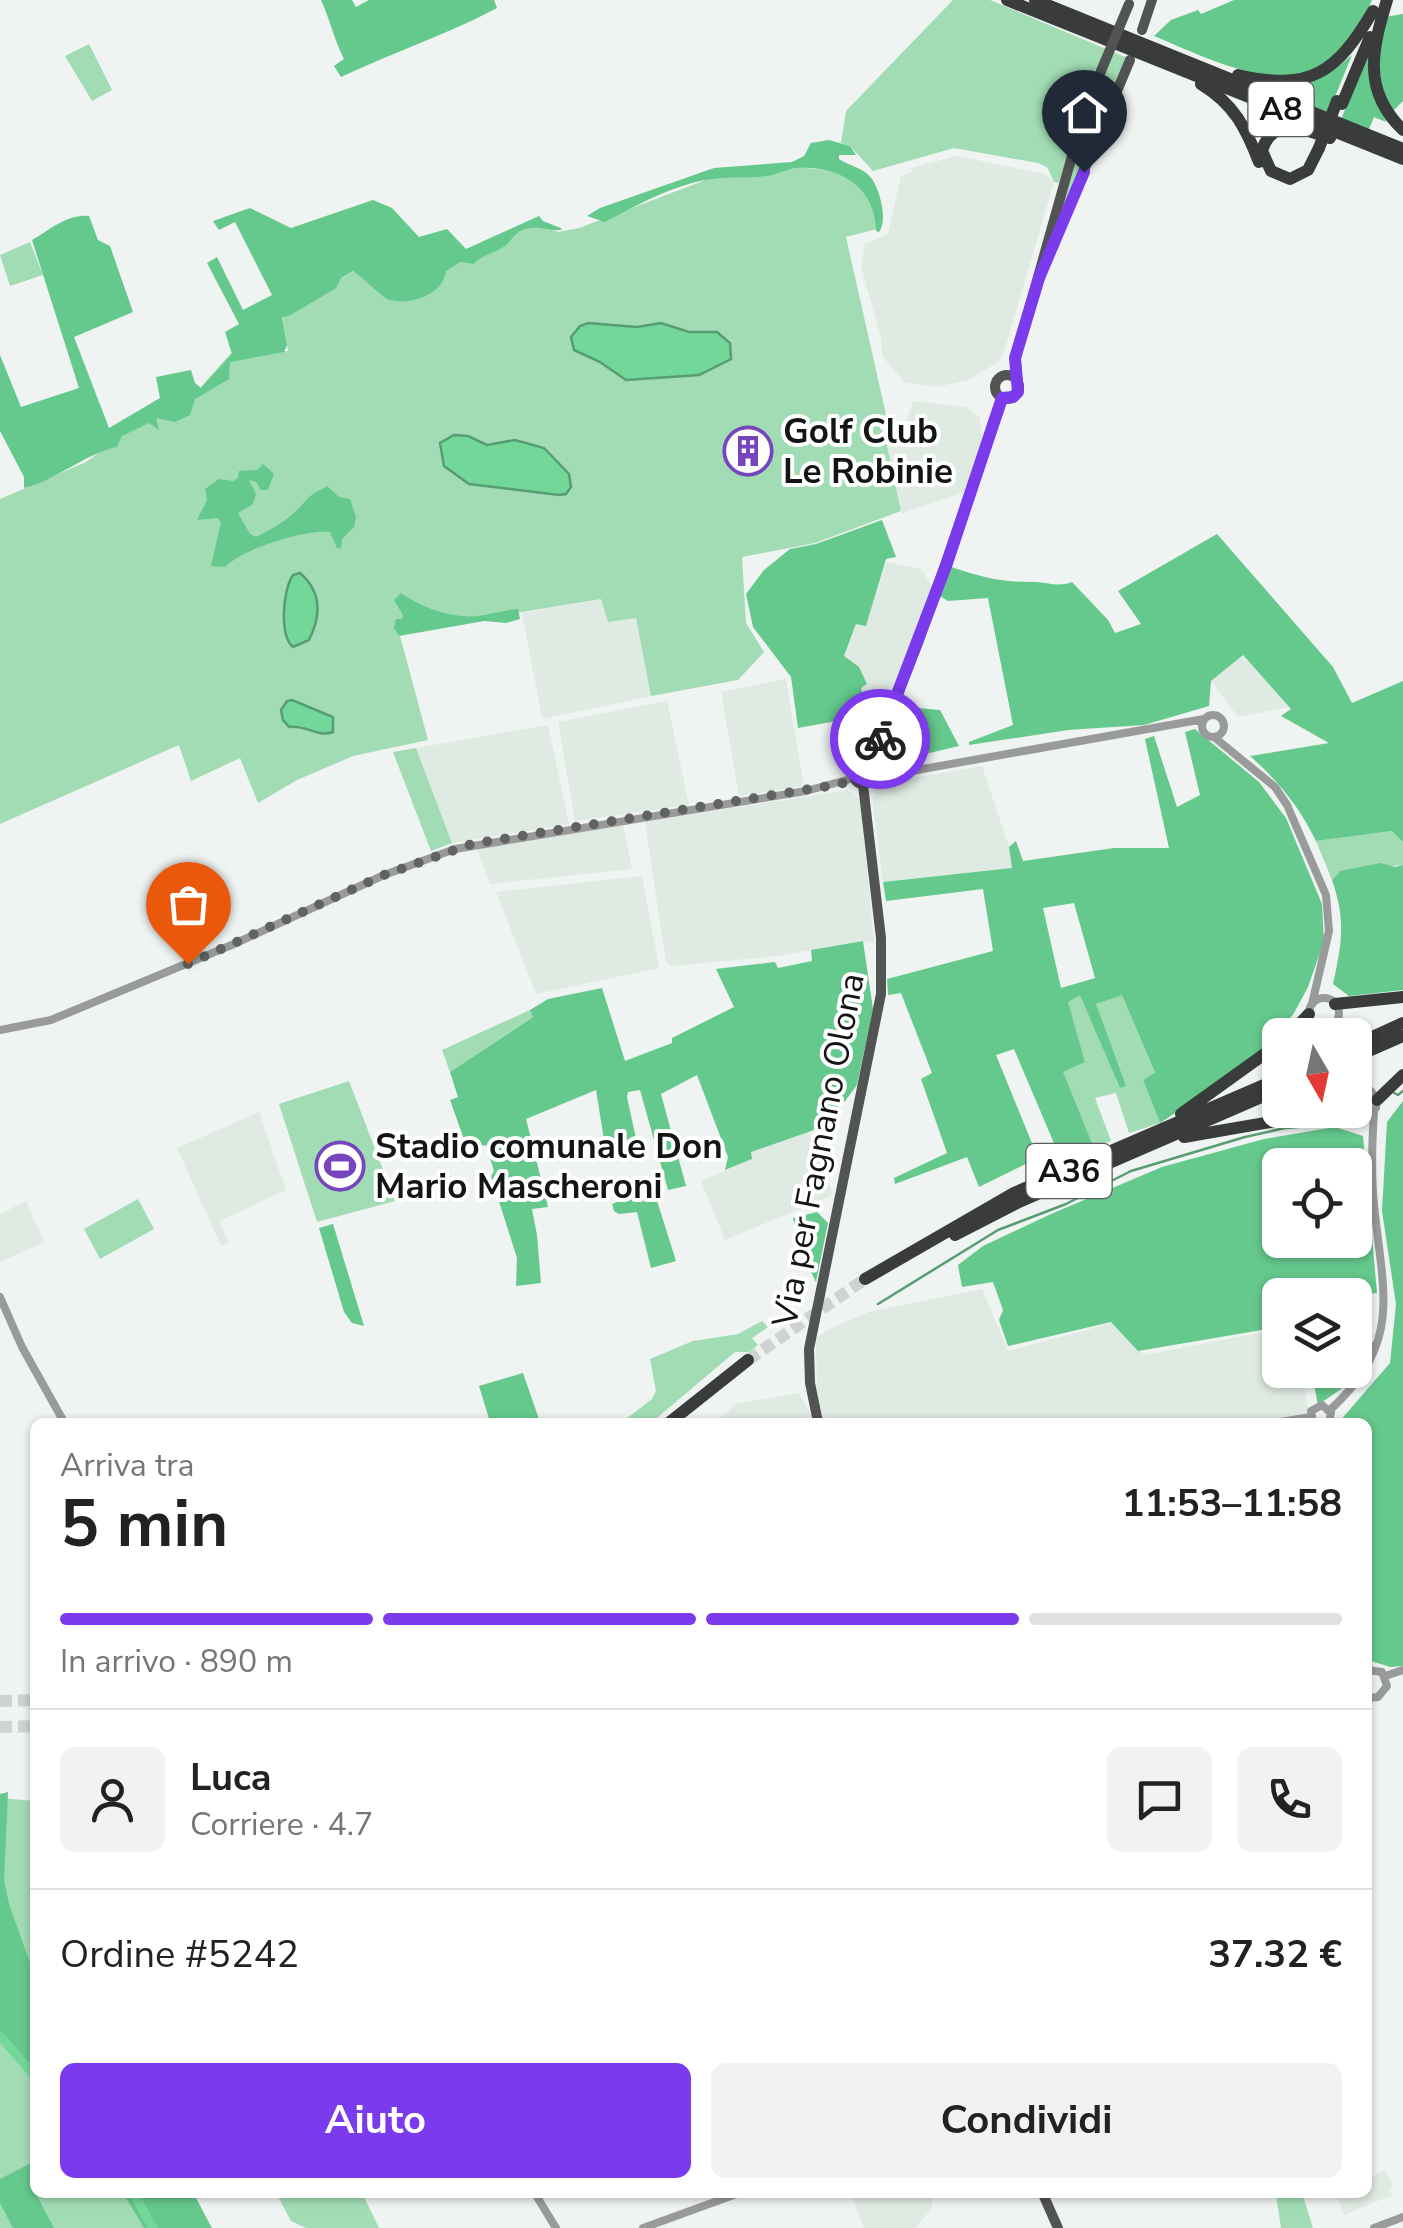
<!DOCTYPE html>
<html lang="it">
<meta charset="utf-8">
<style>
body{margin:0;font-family:"Nunito Sans",sans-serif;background:#f2f2f2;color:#222;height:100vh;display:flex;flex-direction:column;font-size:38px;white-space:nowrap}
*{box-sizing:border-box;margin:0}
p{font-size:32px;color:#767676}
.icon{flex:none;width:55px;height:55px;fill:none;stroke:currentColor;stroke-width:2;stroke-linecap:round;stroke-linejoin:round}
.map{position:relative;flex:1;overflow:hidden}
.details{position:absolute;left:30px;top:1418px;width:1342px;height:780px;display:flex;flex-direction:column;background:#fff;border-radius:15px;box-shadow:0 2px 8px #0004}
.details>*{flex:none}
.needle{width:65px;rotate:171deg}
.fabs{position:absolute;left:1262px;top:1018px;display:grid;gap:20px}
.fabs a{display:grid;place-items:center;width:110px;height:110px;border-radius:15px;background:#fff;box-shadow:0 2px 8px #0004;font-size:50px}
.pin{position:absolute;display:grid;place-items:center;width:85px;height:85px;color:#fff;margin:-102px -42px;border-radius:50% 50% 50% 0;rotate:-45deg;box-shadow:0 0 10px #0007}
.pin .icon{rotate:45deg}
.courier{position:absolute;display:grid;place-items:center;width:100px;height:100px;margin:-50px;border:8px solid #7c3aed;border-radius:50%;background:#fff;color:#222;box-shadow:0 2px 12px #0007}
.head em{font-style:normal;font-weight:700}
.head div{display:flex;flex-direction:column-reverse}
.head{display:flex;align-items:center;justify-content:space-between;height:170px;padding:0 30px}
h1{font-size:65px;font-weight:700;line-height:75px}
.bar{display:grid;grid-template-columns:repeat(4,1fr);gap:15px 10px;align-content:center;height:120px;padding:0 30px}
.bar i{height:12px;border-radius:8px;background:#e0e0e0}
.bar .selected{background:#7c3aed}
.bar p{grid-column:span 4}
.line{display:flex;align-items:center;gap:25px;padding:0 30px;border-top:2px solid #e0e0e0}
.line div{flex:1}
.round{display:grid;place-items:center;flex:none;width:105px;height:105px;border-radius:15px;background:#f2f2f2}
.button{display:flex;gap:20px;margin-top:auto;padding:20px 30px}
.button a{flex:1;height:115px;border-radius:15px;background:#7c3aed;color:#fff;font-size:40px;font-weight:700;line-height:115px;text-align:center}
.button a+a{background:#f2f2f2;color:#222}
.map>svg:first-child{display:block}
.built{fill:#dfeae2}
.green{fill:#a2dcb5}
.forest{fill:#65c88c;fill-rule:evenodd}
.water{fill:#74d79a;stroke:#579d72;stroke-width:2.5}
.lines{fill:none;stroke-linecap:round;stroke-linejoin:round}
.stream{stroke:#579d72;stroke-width:2.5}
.river{stroke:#74d79a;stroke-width:9}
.highway-tunnel{stroke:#ced2d0;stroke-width:12;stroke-dasharray:12 6;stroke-linecap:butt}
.minor{stroke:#999b9a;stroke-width:8}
.major{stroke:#515452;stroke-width:10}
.highway{stroke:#393c3a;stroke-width:12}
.major-bridge{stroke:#515452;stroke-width:10}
.highway-bridge{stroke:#393c3a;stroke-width:12}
.done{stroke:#606361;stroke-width:10;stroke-dasharray:0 18}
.route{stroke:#7c3aed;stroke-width:12}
.labels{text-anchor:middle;stroke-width:8;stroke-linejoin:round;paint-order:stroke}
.shield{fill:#fff;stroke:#5a5b5a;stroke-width:2.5}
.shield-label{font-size:32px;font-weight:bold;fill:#131514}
.poi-label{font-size:35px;font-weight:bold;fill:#131514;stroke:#fff;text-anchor:start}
.street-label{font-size:35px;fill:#131514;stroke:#fff}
</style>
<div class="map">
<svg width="1403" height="2228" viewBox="0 0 1403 2228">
<rect width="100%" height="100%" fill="#eff3f1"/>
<path class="built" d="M957,156L1045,174L1054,182L1004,352L998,362L968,380L937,387L904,382L883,357L880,334L861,266L865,244L888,234L901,176L912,172L911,168Z
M913,401L966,407L979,417L983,435L966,492L902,513L885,436L904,431Z
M886,562L921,569L932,586L875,741L861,687L844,657L857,624L866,626Z
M601,599L636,618L651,696L542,719L522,613Z
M1242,655L1289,707L1238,717L1211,681Z
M786,679L804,786L739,796L721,692Z
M667,701L689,805L575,821L558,722Z
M548,725L569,824L452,843L416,748Z
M982,766L1009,847L1012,868L883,882L872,797L879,784Z
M848,790L861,801L874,943L863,941L777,956L672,966L666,962L645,822Z
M623,825L632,869L490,884L477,849Z
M642,876L659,968L536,994L496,892Z
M259,1112L286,1190L219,1221L229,1243L221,1246L177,1148Z
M809,1131L833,1195L725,1240L701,1181L752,1159L751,1152Z
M26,1201L44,1242L0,1262V1214Z
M982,1289L1008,1351L1116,1322L1144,1355L1280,1329V1370H1301L1311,1422H824L817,1392L816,1338L833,1327L869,1312Z
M798,1393L810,1412L812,1422H716L736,1404Z
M1385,2170L1393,2187L1389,2190L1392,2195L1344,2215L1335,2193L1368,2192V2178Z
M851,2193H932V2208L916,2228H864Z"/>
<path class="green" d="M953,0H990L1106,49L1059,183L1054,182L1047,167L1038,163L954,148L873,171L850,146L841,143L846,111Z
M89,44L112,90L92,101L65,56Z
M1113,52L1128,58L1088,154L1079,163V177L1055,233L1083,128Z
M791,167L842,171L867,193L878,211L877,229L846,237L887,419L881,422L880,428L885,436L901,511L815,543L742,557L746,623L764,652L738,680L651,696L636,618L608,622L601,599L399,632L428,740L353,756L297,780L258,803L240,758L191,781L179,745L0,824V499L86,462L153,414L200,388L231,353L288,351L282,315L353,271L379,290L445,271L523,229L541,227L558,232L579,228L711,178Z
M30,242L43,275L10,286L0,255Z
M416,748L452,843L431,851L393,752Z
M1392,831L1403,842V865L1340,871L1332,880L1316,841Z
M1081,994L1120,1088L1096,1004L1122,994L1155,1074L1143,1080L1160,1123L1129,1133L1116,1093L1095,1098L1111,1141L1094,1148L1062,1071L1085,1062L1067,1001Z
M530,1010L534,1016L450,1072L442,1050Z
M349,1081L395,1201L317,1222L279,1104Z
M138,1199L154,1229L100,1259L84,1229Z
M762,1321L768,1327L752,1338L758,1345L749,1352H735L652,1422H622L652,1399L656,1391L650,1359L693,1341L738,1334Z
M0,1798L35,1801V2192L194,2193L211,2228H0Z
M1285,2192L1302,2193L1313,2228H1281L1276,2195Z
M276,2193H362L379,2228H306L291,2221Z"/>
<path class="forest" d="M321,0H352L356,7L369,0H494L497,8C446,35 394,52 341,77L334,66L344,59C334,39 330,20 321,0Z
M1234,0H1372C1324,117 1242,73 1154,36L1171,20L1198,10L1201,14Z
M1403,14V101L1391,113C1377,75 1376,57 1385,17Z
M1370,43L1368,65L1386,122L1374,117L1369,129L1341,120Z
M1352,55L1328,114L1258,85C1299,84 1320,84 1352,55Z
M829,140L850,146L856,155H839V159C849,166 863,167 872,179C880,191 888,220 879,232L876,231C876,187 839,165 796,168C786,169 777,175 766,176C748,179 730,176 712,179C675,184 637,205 605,222L587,216L600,208L714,168L792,162L804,156L811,143Z
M373,200L392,208L419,237L447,229L466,249L539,216L543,221L563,229C553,233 544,226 532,228C517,229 516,235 507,244C498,253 482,254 474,264L461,262L446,271C443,295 411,305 390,300C384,299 361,276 353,271L341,278L336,288L289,316L282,317L287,345L284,352L230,362L229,379L195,399L190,415L175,422L156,418L159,430L149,423L122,436L117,447C86,453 55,481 24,488V477L0,431V355L21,407L79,388L32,240C49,230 69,213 89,216L98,240L110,246L133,312L74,337L109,428L160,398L156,377L191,370L195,383L201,388L232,354L225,332L239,324L207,263L217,257L243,310L272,295L235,222L219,230L213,221L250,208L291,228Z
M263,464L274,474L268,490H261L256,482L249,480L256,494L253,504L238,513L250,534L256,537C279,526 293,516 308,498C313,493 323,489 327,486L339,497L350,499L356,517L354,527L342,539L341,548H337L330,532C305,529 242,549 225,567L211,566L221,522L218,518L197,520L207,500L205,489L219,479L233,481L238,478L239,471L257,470Z
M882,520L896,557L886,559L866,626L856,624L844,656L859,667L867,684L861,688L875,741L869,753L849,766L842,720L798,728L791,677L753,627L746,594L764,570L790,549L816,544Z
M1217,534L1333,667L1352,703L1403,681V842L1392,831L1316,841C1299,806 1279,782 1250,756L1329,743L1281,716L1291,709L1243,655L1211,681L1209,706L1144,725L1068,730L969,745V742L1013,725L988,598L948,601L940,596L951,567C982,577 999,582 1032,582C1046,581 1056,588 1072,582L1108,620L1115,633L1141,624L1118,591Z
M401,593C420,607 453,619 478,616C491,614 504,610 518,609L520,619L506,623L484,621L399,636L394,628L396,619H402L403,615L394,600Z
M918,708L940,710L959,746L883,764L896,718L908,720Z
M1195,729L1259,782L1286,818L1322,904L1324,941L1308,987L1294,1013L1262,1056L1160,1123L1143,1080L1155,1073L1122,995L1096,1004L1126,1086L1120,1088L1080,995L1068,1002L1085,1062L1063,1072L1094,1148L1062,1162L1014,1049L996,1055L1038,1158L979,1187L967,1157L895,1184L894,1178L947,1153L921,1079L932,1073L901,993L888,995L887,979L993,951L983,889L886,901L883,882L1012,868L1009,847L1016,841L1023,861L1114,848H1169L1145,739L1154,736L1177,807L1200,795L1185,732ZM1074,903L1095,978L1061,988L1043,908Z
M1381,863L1395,867L1403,865V990L1349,996L1333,984C1342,943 1346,920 1332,880L1340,871Z
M863,941L873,1009L857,1085L845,1101L816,1124L814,1130L751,1152L752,1159L725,1170L728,1157L697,1075L661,1094L686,1186L668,1190L640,1090L628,1092L627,1097L637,1143L606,1152L596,1090L526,1119L548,1207L532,1209L537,1235L541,1283L516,1286L517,1258L491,1176L494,1171L486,1145L467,1148L450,1100L458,1097L450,1072L533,1017L530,1010L548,999L602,988L625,1061L672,1043V1038L734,1007L716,969L775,962L778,968L812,961L811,950Z
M1403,1101V1666L1390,1667L1368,1660V1422H1339L1390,1363L1396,1304L1382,1211L1387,1122Z
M1335,1127L1363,1136L1377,1293L1355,1296L1280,1295V1327L1138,1351L1111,1322L1008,1346L999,1320L1003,1310L993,1282L962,1287L958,1265L983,1246L1051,1214L1162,1167L1264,1139ZM1280,1165H1355V1240H1280Z
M653,1188L676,1261L651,1268L637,1212L619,1214L614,1211L612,1204Z
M817,1212L828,1223L816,1282L802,1254L793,1218Z
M333,1224L364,1326L352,1323L344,1312L319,1228Z
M1355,1341L1375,1342L1354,1380L1318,1405L1311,1370H1355Z
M523,1373L540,1422H490L479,1386Z
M8,1792L4,1880L9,1904L35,1977V2082L0,2042V1794Z
M35,2161V2192L54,2228H13L0,2203V2179Z
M123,2193H193L212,2228H144Z"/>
<path class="water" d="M588,323L637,327L661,323L689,332H717L730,343L731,359L699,375L626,380L600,362L574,350L571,337L580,326Z
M454,435L468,436L487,445L515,440L544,448L569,474L571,487L566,494L559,495L469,484L444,466L440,443Z
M300,573C322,592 321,616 309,640L293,647C279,635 283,589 293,575Z
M292,700L333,717V732C318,738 305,724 289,727L283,720L281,710L287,701Z"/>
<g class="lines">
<path class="stream" d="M1394,1093L1398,1095L1403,1091
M878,1304L998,1230L1066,1204L1131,1171L1245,1137L1285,1128L1322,1125L1327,1119"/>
<path class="river" d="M0,2036L35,2076
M133,2192L153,2228"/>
<path class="highway-tunnel" d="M748,1360L865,1279
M0,1701L35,1700
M0,1727L35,1726"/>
<path class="minor" d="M1202 726a11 11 0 1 1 22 0a11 11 0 1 1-22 0Z
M1214,737L1275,787L1287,805L1326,895L1329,931L1312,1004
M872,778L1204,719
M1309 1013a15 15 0 1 1 30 0a15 15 0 1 1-30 0Z
M0,1030L51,1020L234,944L384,875L455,849L806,791L854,778
M1350,1110L1364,1117L1376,1108L1377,1100L1371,1091L1355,1090
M0,1297L22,1347L64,1422
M1330,1410C1403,1342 1383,1294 1374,1205C1371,1175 1372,1142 1374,1112
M1231,1422H1243
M1280,1422L1311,1417
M1313,1422L1311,1411L1322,1405L1331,1413L1329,1422
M1368,1670L1382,1672L1387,1686L1378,1697L1368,1698
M1385,1676L1403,1670
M534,2192L556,2228
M643,2228L742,2192
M1374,2228L1403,2217"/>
<path class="major" d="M1142,30L1152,0
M1053,244L1130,60
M995 387a12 12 0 1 1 24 0a12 12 0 1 1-24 0Z
M1016,379L1015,359L1079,131L1101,71
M854 775a9 9 0 1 1 18 0a9 9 0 1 1-18 0Z
M865,766L876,750L918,643L1003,398
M818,1422L810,1383L809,1349L881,994V938L863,785
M1042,2192L1058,2228"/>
<path class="highway" d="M1007,0L1403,159
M1035,0L1403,149
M1387,0C1372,49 1362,91 1403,130
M1238,75C1311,92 1337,72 1373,11
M1201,84C1234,104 1246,128 1259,162
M1342,104L1370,37
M1319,148L1308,170L1290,179L1271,171L1262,151C1272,115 1305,129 1330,138
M1335,1004L1403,997
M1289,1035L1309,1014
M1355,1045L1403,1023
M1355,1057L1403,1036
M1377,1100L1403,1075
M1181,1114L1280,1043
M1184,1137L1334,1111L1351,1112
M955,1235L1019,1202L1280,1089
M865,1279L1014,1193L1280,1078
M670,1422L748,1360"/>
<path class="major-bridge" d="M1101,71L1129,4"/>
<path class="highway-bridge" d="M1319,148L1337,101"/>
</g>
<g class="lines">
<path class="done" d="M188,964L384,875L472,844L841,784L854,778L857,768L866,766L880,739"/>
<path class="route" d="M880,739L947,563L1002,398L1013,397L1018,392L1015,358L1039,278L1084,172"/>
</g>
<defs>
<g id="building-ring" transform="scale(2.5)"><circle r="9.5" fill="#fff" stroke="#7645bd" stroke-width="1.5"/><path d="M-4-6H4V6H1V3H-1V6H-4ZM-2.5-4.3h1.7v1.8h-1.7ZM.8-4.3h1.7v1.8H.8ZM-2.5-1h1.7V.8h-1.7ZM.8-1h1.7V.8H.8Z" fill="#7645bd"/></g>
<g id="stadium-ring" transform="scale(2.5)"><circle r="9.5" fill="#fff" stroke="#7645bd" stroke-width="1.5"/><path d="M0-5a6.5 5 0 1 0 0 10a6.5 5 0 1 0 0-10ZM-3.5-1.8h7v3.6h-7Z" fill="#7645bd"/></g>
</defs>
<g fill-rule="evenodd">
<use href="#building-ring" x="748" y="451"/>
<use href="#stadium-ring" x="340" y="1166"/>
</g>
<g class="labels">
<g class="shield">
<rect x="1248.5" y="82" width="65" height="54" rx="8"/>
<rect x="1026.5" y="1144" width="85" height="54" rx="8"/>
</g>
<g class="shield-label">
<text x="1281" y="120">A8</text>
<text x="1069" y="1182">A36</text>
</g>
<g class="poi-label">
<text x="783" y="443">Golf Club<tspan x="783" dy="40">Le Robinie</tspan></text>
<text x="375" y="1158">Stadio comunale Don<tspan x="375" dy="40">Mario Mascheroni</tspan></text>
</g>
<g class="street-label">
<text transform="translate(818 1150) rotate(-79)" y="12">Via per Fagnano Olona</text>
</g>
</g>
</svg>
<div class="fabs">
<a><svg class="needle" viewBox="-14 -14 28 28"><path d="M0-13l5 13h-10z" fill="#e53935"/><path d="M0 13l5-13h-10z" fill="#767676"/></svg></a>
<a><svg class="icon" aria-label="locate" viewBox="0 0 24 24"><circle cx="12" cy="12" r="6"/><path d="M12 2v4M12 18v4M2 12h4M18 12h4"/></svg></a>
<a><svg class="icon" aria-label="layers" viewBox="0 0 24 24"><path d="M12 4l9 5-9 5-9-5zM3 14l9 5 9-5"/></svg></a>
</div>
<div class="pin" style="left:188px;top:964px;background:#ea580c"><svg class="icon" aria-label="bag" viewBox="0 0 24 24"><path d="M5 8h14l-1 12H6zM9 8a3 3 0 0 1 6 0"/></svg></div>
<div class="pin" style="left:1084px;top:172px;background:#1f2937"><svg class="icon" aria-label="home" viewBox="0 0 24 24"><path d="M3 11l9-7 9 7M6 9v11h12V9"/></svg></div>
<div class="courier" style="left:880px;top:739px"><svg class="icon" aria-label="bike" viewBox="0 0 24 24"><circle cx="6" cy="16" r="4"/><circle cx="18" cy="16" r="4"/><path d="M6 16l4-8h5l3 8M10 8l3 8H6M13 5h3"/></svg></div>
<section class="details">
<div class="head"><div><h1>5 min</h1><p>Arriva tra</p></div><em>11:53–11:58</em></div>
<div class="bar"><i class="selected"></i><i class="selected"></i><i class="selected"></i><i></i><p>In arrivo · 890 m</p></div>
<div class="line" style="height:180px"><a class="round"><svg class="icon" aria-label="person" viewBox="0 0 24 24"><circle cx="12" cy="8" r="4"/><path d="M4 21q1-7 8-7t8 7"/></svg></a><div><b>Luca</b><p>Corriere · 4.7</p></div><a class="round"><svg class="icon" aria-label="chat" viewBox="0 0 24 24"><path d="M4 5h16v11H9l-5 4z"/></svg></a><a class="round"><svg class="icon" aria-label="phone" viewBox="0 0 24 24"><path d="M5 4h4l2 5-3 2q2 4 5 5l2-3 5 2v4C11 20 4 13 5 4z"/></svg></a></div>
<div class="line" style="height:130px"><div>Ordine #5242</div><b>37.32 €</b></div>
<div class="button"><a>Aiuto</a><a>Condividi</a></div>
</section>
</div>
